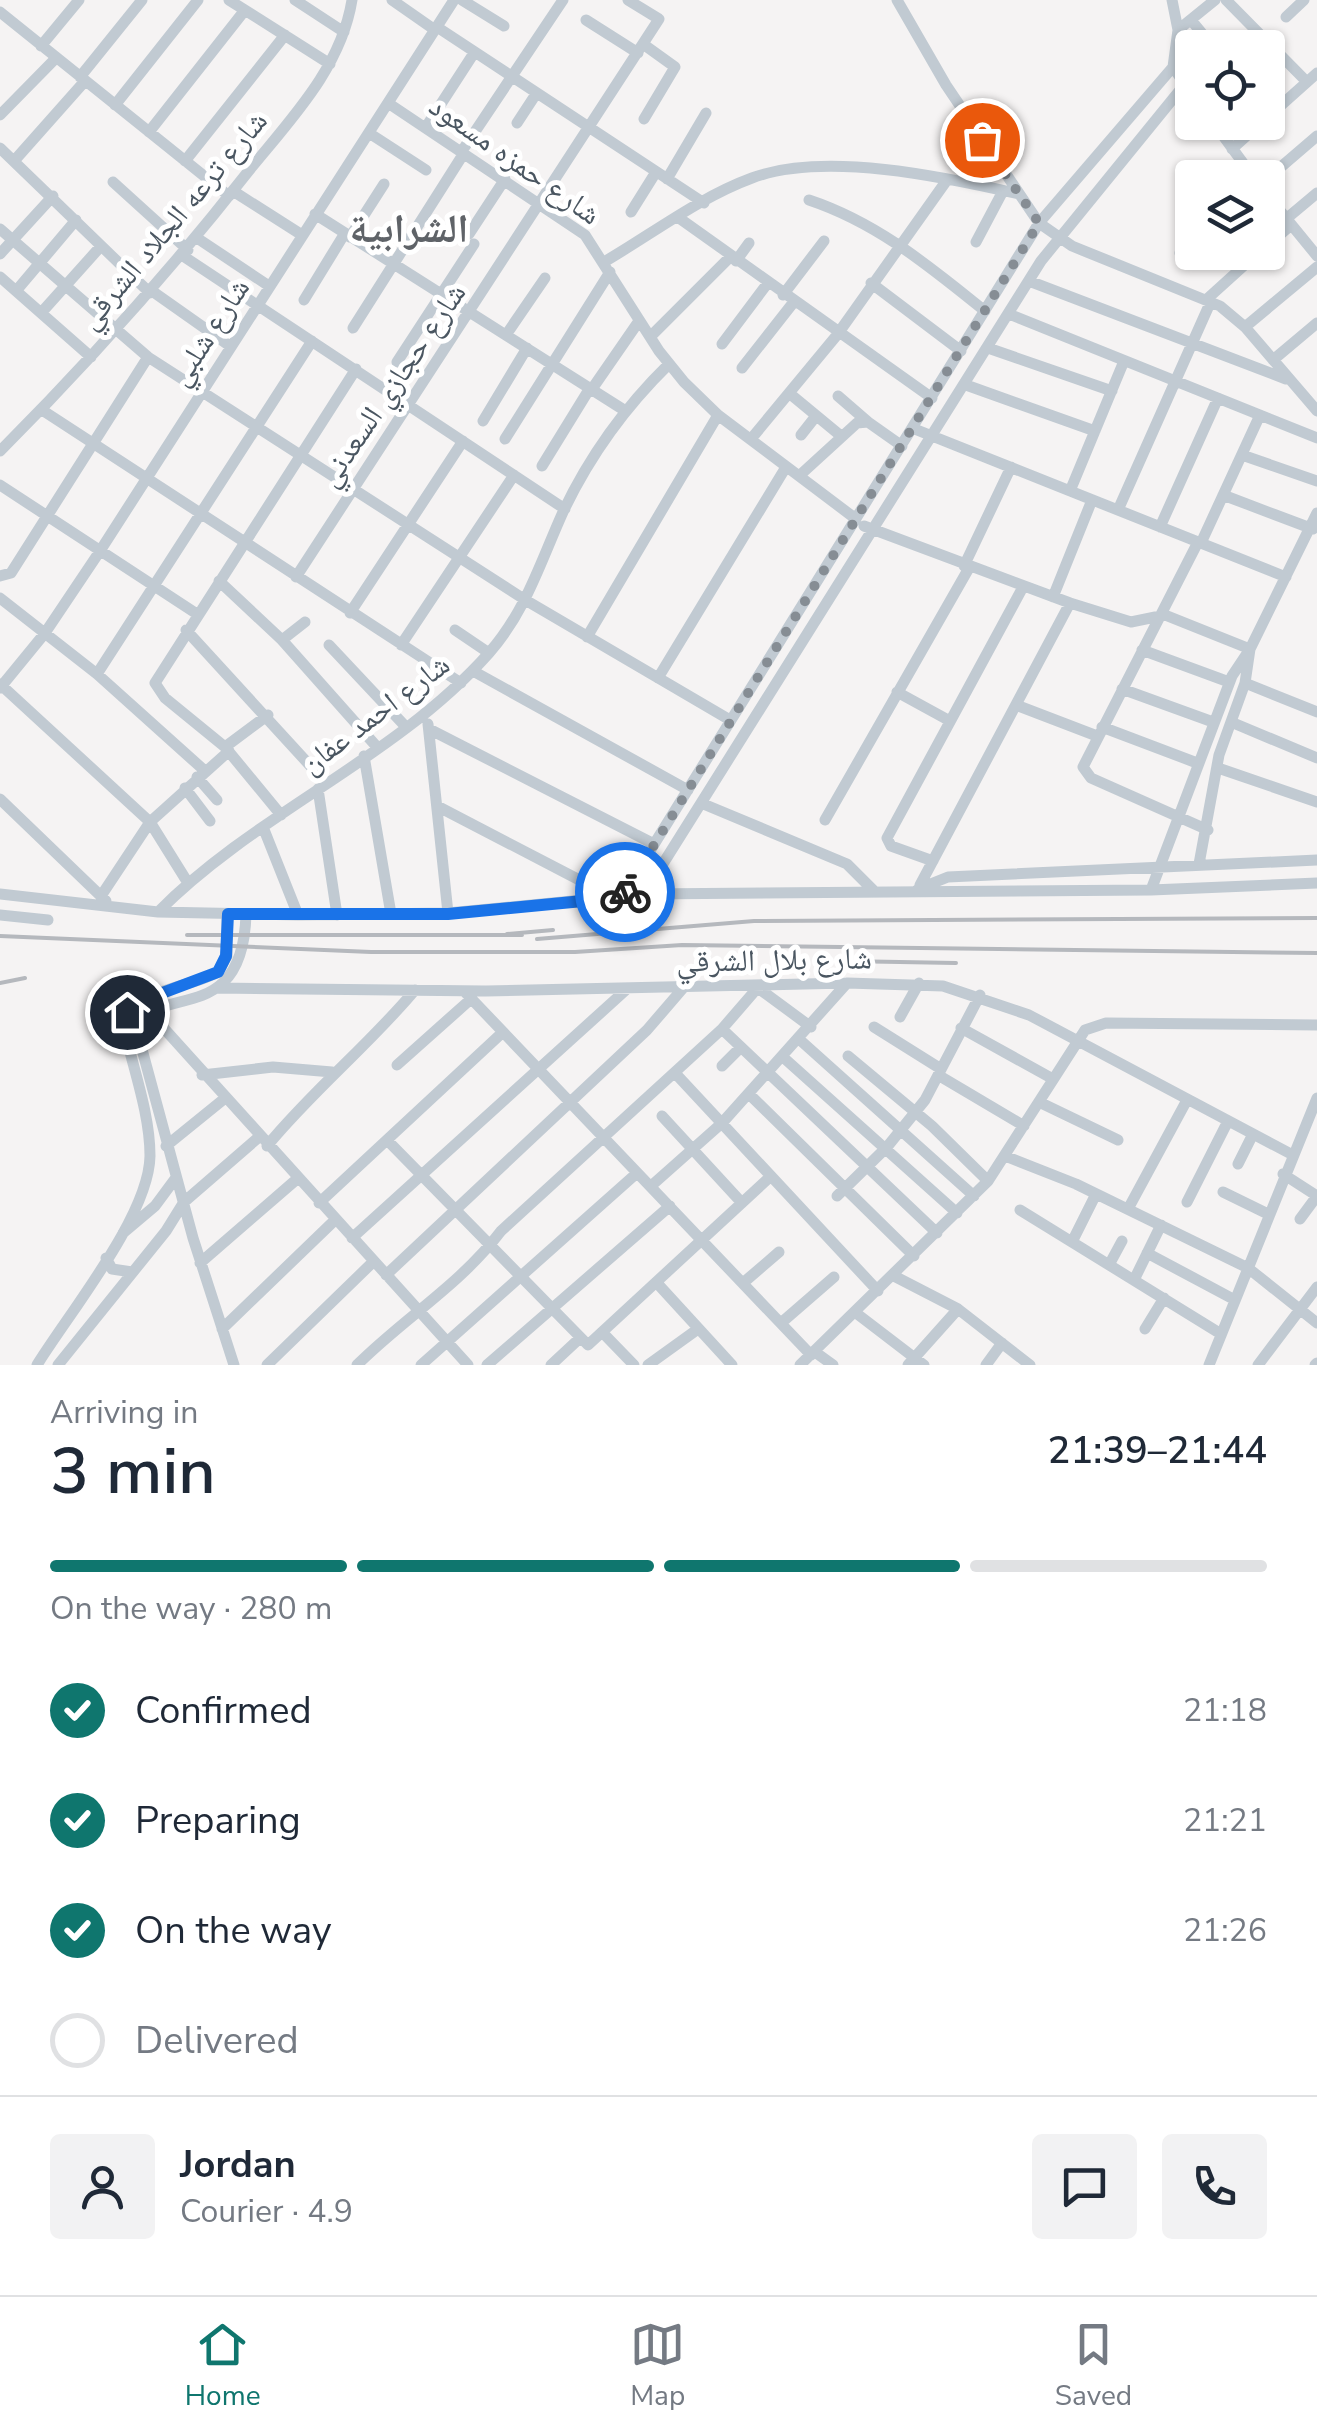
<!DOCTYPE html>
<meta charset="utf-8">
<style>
body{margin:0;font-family:"Nunito Sans","Noto Naskh Arabic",sans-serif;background:#f2f2f3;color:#1f2937;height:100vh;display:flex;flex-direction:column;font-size:38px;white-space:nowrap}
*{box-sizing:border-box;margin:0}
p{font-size:32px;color:#747a83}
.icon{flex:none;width:55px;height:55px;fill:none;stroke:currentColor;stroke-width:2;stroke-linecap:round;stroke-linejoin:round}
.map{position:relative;height:1365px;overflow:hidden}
.side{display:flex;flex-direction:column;background:#fff;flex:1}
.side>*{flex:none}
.controls{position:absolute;left:1175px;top:30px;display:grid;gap:20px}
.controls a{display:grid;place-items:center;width:110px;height:110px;border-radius:10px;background:#fff;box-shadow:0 2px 8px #0004;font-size:50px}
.pin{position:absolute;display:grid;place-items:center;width:85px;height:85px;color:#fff;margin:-42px;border:5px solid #fff;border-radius:50%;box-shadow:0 2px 10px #0007}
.courier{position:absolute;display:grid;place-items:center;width:100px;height:100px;margin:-50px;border:8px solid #1a73e8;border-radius:50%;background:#fff;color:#222;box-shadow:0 2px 12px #0007}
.overview em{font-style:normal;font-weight:600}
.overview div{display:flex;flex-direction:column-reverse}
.overview{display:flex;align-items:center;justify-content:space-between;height:170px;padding:0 50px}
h1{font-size:65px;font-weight:600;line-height:75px}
.bar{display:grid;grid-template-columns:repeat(4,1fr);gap:15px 10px;align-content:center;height:120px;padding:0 50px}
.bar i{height:12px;border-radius:8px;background:#e0e1e3}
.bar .selected{background:#0f766e}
.bar p{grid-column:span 4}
.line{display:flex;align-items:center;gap:25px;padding:0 50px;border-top:2px solid #e0e1e3}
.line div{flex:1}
.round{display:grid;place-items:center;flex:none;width:105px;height:105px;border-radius:10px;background:#f2f2f3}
ol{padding:0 50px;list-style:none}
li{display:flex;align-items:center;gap:30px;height:110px}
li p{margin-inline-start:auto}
li .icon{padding:10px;border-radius:50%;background:#0f766e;color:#fff;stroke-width:4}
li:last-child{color:#747a83}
li i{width:55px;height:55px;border:5px solid #e0e1e3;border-radius:50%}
.dock{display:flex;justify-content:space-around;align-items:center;height:140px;border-top:2px solid #e0e1e3;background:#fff;font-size:28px;color:#747a83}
.dock a{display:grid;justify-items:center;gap:5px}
.dock .selected{color:#0f766e}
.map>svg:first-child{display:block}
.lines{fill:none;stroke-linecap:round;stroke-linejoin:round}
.minor{stroke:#c1cad2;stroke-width:11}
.rail{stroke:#b5b8bd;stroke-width:4}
.done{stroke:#868d94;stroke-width:10;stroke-dasharray:0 18}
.route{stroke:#1a73e8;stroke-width:12}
.labels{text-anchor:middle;stroke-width:10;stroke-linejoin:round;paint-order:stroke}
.street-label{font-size:30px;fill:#4a5661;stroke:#fff}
.district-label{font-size:40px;font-weight:bold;fill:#5f6368;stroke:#fff}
</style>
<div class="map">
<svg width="1317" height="1365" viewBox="0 0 1317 1365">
<rect width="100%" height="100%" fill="#f5f3f3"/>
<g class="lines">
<path class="minor" d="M229,0L330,64
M295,0L344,32
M392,0L435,30
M462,0L504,26
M897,0L946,85L1039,223L1072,246L1220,306L1245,327L1317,411
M1226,0L1307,82
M0,12L229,196
M1286,17L1304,0
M586,20L638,53
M1191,20L1214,48
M437,27L704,203
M1178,30L1215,0
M643,44L675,67L644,119
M41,46L79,0
M1173,67L1192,95
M80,77L142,0
M388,103L585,235L659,351L684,382L718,415L856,519
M115,105L198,0
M0,115L56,58
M1268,117L1317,73
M1213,122L1254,178
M517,123L536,94
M426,127L474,53
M149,132L245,10
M369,133L426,170
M0,148L150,293
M1232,149L1262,122
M462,151L563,0
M14,161L85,81
M185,161L285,35
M1268,178L1317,136
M667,179L706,113
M113,182L188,250
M233,191L302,235
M1268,196L1317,256
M809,200C878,223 930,267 985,311
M631,212L656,172
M315,214L624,410
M679,218L932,398
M1286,219L1317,193
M0,229L148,357L527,601L730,720
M469,234L505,179
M350,237L384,184
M197,238L269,286
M976,242L1003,191
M1268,245L1291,225
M1180,253L1192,241
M0,254L53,196
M183,256L565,509
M736,261L749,243
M604,262C652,234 700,197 752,178C824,151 945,177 1019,194
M0,277L91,357
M1029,281L1286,379
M871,283L961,351
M16,291L76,220
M152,291L230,346
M783,295L824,241
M1207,299L1259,252
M304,300L345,233
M41,313L101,246
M1009,314L1317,438
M1245,327L1317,267
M353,328L464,153
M506,335L545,278
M650,337L730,257
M722,344L767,284
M988,348L1112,391
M1273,360L1317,323
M397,362L474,244
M742,368L793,303
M966,385L1095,431
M592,389L639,321
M789,393L841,436
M838,396L868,422
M42,410L461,683
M483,421L527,348
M912,428L1286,577
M801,435L816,416
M505,439L610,272
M751,439L837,335L947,180
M0,451C88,363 170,271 247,173C289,121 341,69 352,0
M1242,455L1317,481
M542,466L590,388
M799,476L857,423L868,422L902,446
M0,485L197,614
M1070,491L1124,361
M1223,495L1313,529
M1118,510L1211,301
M864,526L1070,603L1131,622L1165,615L1250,649
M1160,527L1218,398
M1198,542L1083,767L1091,778L1208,830
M1201,543L1260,415
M964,566L1011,467
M0,576L11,573L148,357
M296,577L659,19L628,0
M219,581L282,640L377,747
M1053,597L1092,500
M0,598L97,674L205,771
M350,613L463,441
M186,630L326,783
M455,630L489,653
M587,637L718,415
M282,640L305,622
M329,645L406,727
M401,645L514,475
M1142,650L1229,682
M473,671L688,790
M97,674L312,341
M658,678L786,467
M1245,683L1317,712
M0,684L150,822L188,883
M0,688L45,633L100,551L454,0
M1122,689L1213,722
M897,692L950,721
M1016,705L1097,736
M1231,722L1317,758
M428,724L448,913
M1102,727L1197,763
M429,729L654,844
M225,747L268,715
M364,756L391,914
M1218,768L1317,802
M197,777L217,800
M185,788L210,821
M318,789L337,915
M0,799L106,901
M701,803L847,864L873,890
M437,806L614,898
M281,815L225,747L165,698L155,683L356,369
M825,820L969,568
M263,827L298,915
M933,861L891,846L887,838L1023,587
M1199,864L1219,755L1245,683L1250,649
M920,885L1070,603
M918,889L948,877L1317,860
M1151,890L1232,676L1250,649L1317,513
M0,894L158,912L298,915L448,913L644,894L1151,890L1317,883
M644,894L1041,261L1185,84
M101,896L150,822L229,751
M622,896L1039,223L1173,67L1178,30L1172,0
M158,912C257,812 395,759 489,653C526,611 540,563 563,512C590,455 624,408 669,364
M0,915L48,920
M217,988L486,991L847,983L943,986L1029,1015L1291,1154
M758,988L811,1027
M464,991L811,1355
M151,1014L468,1365
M900,1017L919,983
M874,1027L941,1069
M961,1028L1053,1079
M722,1029L937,1233
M800,1040L974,1196
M848,1056L932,1126L988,1181
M784,1058L957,1213
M397,1065L471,999
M722,1066L741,1047
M675,1073L878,1291
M202,1075L273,1067L332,1072
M938,1075L1024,1126
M749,1094L914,1256
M1039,1102L1118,1140
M662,1116L742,1203
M387,1140L588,1345L771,1176
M166,1146L224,1099
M267,1146C313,1090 369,1045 415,990
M1005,1156L1076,1184L1248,1268L1317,1323
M1238,1164L1253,1134
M1283,1174L1317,1196L1300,1219
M651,1186L722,1123L847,983
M1223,1192L1268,1214
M837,1196L887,1147L925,1100L980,995
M1187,1202L1228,1121
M319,1203L503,1032
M1128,1209L1187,1100
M1020,1210L1221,1334
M123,1233L155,1206L175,1179
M352,1238L628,988
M1072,1242L1096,1194
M1147,1253L1235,1300
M106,1258L112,1269L132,1272
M200,1263L297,1179
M1109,1265L1122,1241
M386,1275L647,1030L684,987
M894,1276L958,1309L1030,1365
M1134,1280L1161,1225
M656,1282L732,1365
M743,1283L779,1252
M856,1313L924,1365
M781,1323L834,1277
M222,1329L335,1220
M1145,1329L1164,1298
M602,1332L634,1365
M815,1352L833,1365
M37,1365C69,1313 149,1216 150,1156C150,1114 133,1068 124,1028C126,990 191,988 218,972L227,956V914
M58,1365L166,1231L184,1202L259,1137
M234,1365L193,1238L137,1031C152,980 243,1032 246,914
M267,1365L373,1262
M357,1365C404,1318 460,1285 501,1231L722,1029L760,985
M421,1365L637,1173
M487,1365L670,1206
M551,1365L580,1338
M648,1365L698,1329
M800,1365L988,1181L1085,1030L1106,1023L1317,1025
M908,1365L958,1309
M986,1365L1002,1343
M1209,1365L1317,1098
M1258,1365L1317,1287
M1315,1365L1317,1363"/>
<path class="rail" d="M507,934L553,930
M187,935H522
M0,936L371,952H575L682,945L1317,953
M537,939L754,921L1317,918
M843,961L956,963
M0,983L25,978"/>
</g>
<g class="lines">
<path class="done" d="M625,892L1039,223L982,140"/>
<path class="route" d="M127,1012L141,1001L218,972L226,956L228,914H448L614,898L625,892"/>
</g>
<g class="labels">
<g class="street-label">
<text transform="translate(515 160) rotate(35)" y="10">شارع حمزه مسعود</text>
<text transform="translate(173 220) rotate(-50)" y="10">شارع ترعه الجلاد الشرقي</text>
<text transform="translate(209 332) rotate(-57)" y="10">شارع شلبي</text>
<text transform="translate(392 385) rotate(-56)" y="10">شارع حجازي السعدني</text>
<text transform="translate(375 714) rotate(-37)" y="10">شارع احمد عفان</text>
<text transform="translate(774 960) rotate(-1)" y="10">شارع بلال الشرقي</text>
</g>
<g class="district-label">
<text x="409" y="242">الشرابية</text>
</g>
</g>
</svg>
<div class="controls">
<a><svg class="icon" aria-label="locate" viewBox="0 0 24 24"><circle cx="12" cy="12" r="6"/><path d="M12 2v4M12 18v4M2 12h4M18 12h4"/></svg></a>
<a><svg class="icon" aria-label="layers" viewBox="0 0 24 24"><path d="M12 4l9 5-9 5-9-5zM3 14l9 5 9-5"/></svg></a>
</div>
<div class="pin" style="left:982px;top:140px;background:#ea580c"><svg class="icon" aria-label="bag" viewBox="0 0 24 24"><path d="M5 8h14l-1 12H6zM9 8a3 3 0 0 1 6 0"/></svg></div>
<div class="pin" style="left:127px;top:1012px;background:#1f2937"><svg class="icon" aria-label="home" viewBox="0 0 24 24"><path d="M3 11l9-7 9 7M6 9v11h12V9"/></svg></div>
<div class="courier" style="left:625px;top:892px"><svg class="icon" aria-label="bike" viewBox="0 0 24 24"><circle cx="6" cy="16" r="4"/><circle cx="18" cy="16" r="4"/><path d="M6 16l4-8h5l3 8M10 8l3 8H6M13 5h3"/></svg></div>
</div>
<section class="side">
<div class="overview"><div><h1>3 min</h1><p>Arriving in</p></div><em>21:39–21:44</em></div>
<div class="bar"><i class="selected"></i><i class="selected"></i><i class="selected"></i><i></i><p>On the way · 280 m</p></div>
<ol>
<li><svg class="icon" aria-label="check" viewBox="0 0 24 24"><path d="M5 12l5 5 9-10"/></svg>Confirmed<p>21:18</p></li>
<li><svg class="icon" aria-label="check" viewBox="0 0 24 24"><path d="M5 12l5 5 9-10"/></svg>Preparing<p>21:21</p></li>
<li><svg class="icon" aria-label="check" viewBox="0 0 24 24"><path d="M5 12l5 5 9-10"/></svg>On the way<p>21:26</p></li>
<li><i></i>Delivered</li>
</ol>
<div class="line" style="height:180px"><a class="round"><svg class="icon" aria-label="person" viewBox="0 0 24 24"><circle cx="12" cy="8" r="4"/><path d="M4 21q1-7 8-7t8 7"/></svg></a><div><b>Jordan</b><p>Courier · 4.9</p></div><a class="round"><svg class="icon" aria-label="chat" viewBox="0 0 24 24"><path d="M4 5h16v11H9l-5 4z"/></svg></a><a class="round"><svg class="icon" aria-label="phone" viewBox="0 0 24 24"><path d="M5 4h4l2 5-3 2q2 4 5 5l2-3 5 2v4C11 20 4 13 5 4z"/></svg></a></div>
</section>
<nav class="dock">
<a class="selected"><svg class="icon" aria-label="home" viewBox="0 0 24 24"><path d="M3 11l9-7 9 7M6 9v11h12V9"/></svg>Home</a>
<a><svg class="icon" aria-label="map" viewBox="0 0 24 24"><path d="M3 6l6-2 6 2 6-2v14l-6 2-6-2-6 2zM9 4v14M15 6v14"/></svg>Map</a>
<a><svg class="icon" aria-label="saved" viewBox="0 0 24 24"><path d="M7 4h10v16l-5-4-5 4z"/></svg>Saved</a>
</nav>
